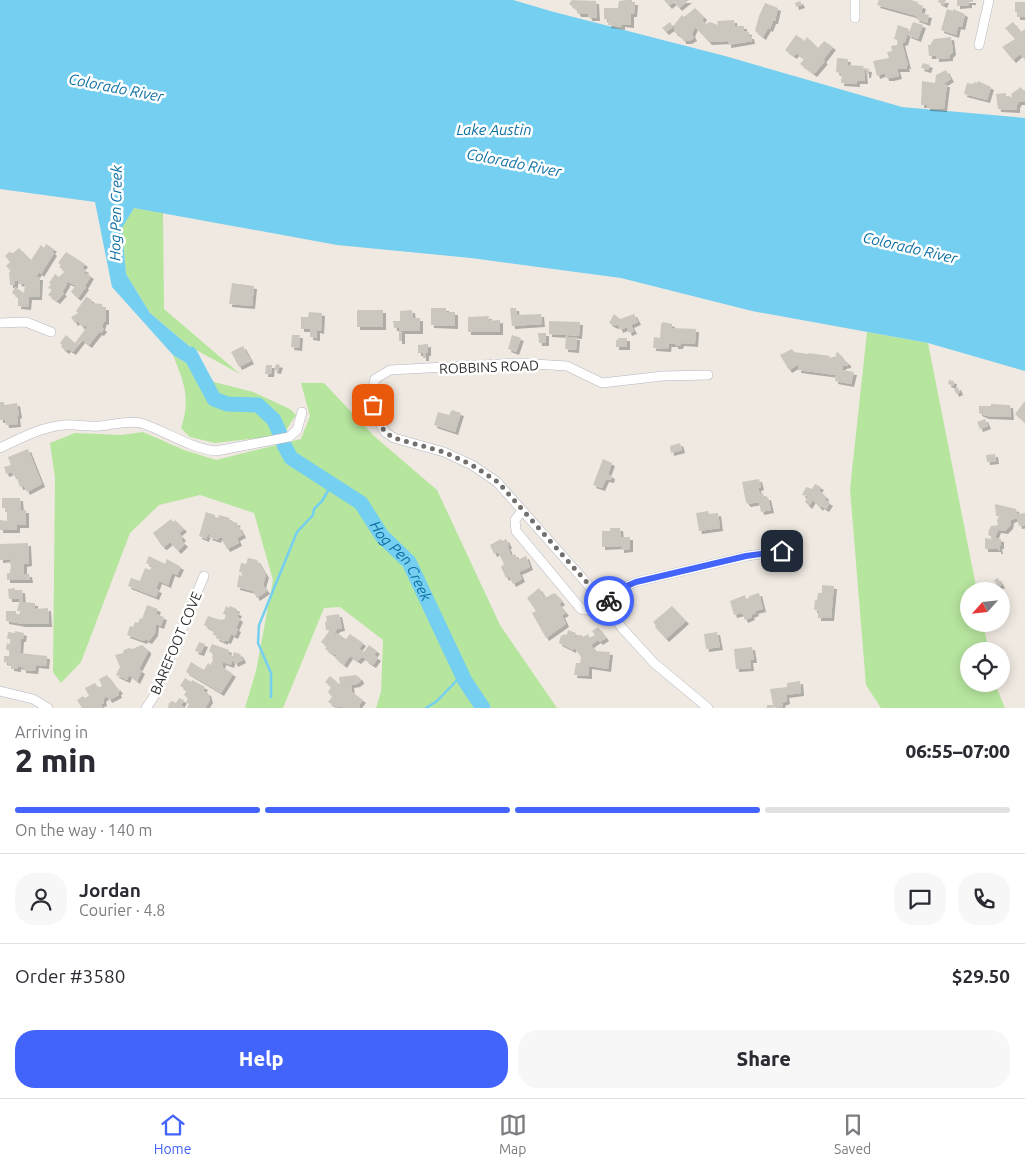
<!DOCTYPE html>
<meta charset="utf-8">
<style>
body{margin:0;font-family:Ubuntu,sans-serif;background:#f7f7f7;color:#2b2b33;height:100vh;display:flex;flex-direction:column;font-size:19px;white-space:nowrap}
*{box-sizing:border-box;margin:0}
p{font-size:16px;color:#7c7c81}
.icon{flex:none;width:28px;height:28px;fill:none;stroke:currentColor;stroke-width:2;stroke-linecap:round;stroke-linejoin:round}
.map{position:relative;height:708px;overflow:hidden}
.sheet{display:flex;flex-direction:column;background:#fff;flex:1}
.sheet>*{flex:none}
.needle{width:32px;rotate:243deg}
.controls{position:absolute;left:960px;top:582px;display:grid;gap:10px}
.controls a{display:grid;place-items:center;width:50px;height:50px;border-radius:50%;background:#fff;box-shadow:0 2px 12px #0003;font-size:25px}
.pin{position:absolute;display:grid;place-items:center;width:42px;height:42px;color:#fff;margin:-21px;border-radius:10px;box-shadow:0 2px 8px #0006}
.courier{position:absolute;display:grid;place-items:center;width:50px;height:50px;margin:-25px;border:4px solid #4264fb;border-radius:50%;background:#fff;color:#222;box-shadow:0 1px 6px #0007}
.headline em{font-style:normal;font-weight:800}
.headline div{display:flex;flex-direction:column-reverse}
.headline{display:flex;align-items:center;justify-content:space-between;height:85px;padding:0 15px}
h1{font-size:32px;font-weight:800;line-height:38px}
.bar{display:grid;grid-template-columns:repeat(4,1fr);gap:8px 5px;align-content:center;height:60px;padding:0 15px}
.bar i{height:6px;border-radius:4px;background:#e1e1e2}
.bar .on{background:#4264fb}
.bar p{grid-column:span 4}
.line{display:flex;align-items:center;gap:12px;padding:0 15px;border-top:1px solid #e1e1e2}
.line div{flex:1}
.round{display:grid;place-items:center;flex:none;width:52px;height:52px;border-radius:20px;background:#f7f7f7}
.primary-button{display:flex;gap:10px;margin-top:auto;padding:10px 15px}
.primary-button a{flex:1;height:58px;border-radius:20px;background:#4264fb;color:#fff;font-size:20px;font-weight:800;line-height:58px;text-align:center}
.primary-button a+a{background:#f7f7f7;color:#2b2b33}
.dock{display:flex;justify-content:space-around;align-items:center;height:70px;border-top:1px solid #e1e1e2;background:#fff;font-size:14px;color:#7c7c81}
.dock a{display:grid;justify-items:center;gap:2px}
.dock .on{color:#4264fb}
.map>svg:first-child{display:block}
.green{fill:#b6e59e}
.water{fill:#75cff0}
.lines{fill:none;stroke-linecap:round;stroke-linejoin:round}
.stream{stroke:#75cff0;stroke-width:2.5}
.river{stroke:#75cff0;stroke-width:15}
.building{fill:#cbc7bf;filter:url(#shadow)}
.minor-casing{stroke:#b4b7c1;stroke-width:10}
.minor{stroke:#fff;stroke-width:9}
.done{stroke:#726f6d;stroke-width:5;stroke-dasharray:0 9}
.route{stroke:#4264fb;stroke-width:6}
.labels{text-anchor:middle;stroke-width:5;stroke-linejoin:round;paint-order:stroke}
.street-label{font-size:14px;fill:#2e2e2e;stroke:#fff}
.water-label{font-size:15px;font-style:italic;fill:#0d6fa3;stroke:#fff}
</style>
<div class="map">
<svg width="1025" height="708" viewBox="0 0 1025 708">
<defs>
<filter id="shadow"><feDropShadow dx="3" dy="3" stdDeviation="0" flood-color="#0004"/></filter>
</defs>
<rect width="100%" height="100%" fill="#efe9e1"/>
<path class="green" d="M134,208L163,213L164,309L240,374L189,346L150,313L126,274L122,227Z
M867,332L928,343L977,591H969V624H983L989,651H969V684H995L1005,708H881L866,685L850,489Z
M173,355L203,373L214,382L253,392L290,409L296,415L283,435L215,443L190,437L181,428C191,398 184,383 173,355Z
M301,383H324L374,436L437,490L500,625L557,708H376L381,692L383,640L340,607L324,608L283,708H245L256,671L273,580L254,513L200,495L159,505L130,533L81,662L61,683L53,672L55,478L50,443L75,433L121,435L143,432L184,450L216,460L301,439L310,416Z"/>
<path class="water" d="M0,0H513L554,12L725,56L902,107L1025,118V371L928,343L752,311L621,278L471,258L337,245L134,208L122,228L126,274L150,313L189,346L203,373L173,355L112,287L95,202L0,189Z"/>
<g class="lines">
<path class="stream" d="M271,697V673L258,643L259,625L297,532L313,515L314,509L322,501L332,484
M426,708L437,701L462,675"/>
<g class="river">
<path d="M190,354L214,399L227,404L258,405L274,420L280,434"/>
<path id="s1" d="M284,445L291,458L361,503L382,536L409,562L465,681L483,708"/>
</g>
</g>
<path class="building" d="M572,0L596,1L597,18H589L588,14H578L576,9L569,4Z
M627,0H632V2H635L634,14H631V25L622,24V27L608,25L609,20L604,19V8H618L619,1Z
M664,0H689L679,8L674,2L669,6Z
M879,0H911L918,2V4L923,6L921,13L929,15L927,23L916,19L917,16L877,5Z
M939,0H946L944,5L938,2Z
M957,0H973V2H969V5L957,6Z
M800,1L802,5L796,7L795,3Z
M1015,2H1025V17H1017V12H1015Z
M765,3L778,8L775,21H773L770,29L768,28L763,37L755,31L759,16Z
M695,8L704,17L702,20L706,24L710,22L718,25L717,21L734,20L735,26H744V31L749,32V36H751L752,41L728,45V41L709,42L695,27L692,34L694,38L689,41H683L682,37L674,32V25L682,15L684,17Z
M947,9L953,11V9L965,14L962,27L958,26L956,35L941,30Z
M670,22L673,27L666,32L662,28Z
M913,22L923,25L918,39L908,35Z
M1013,22L1021,32L1025,29V60L1020,54L1013,60L1002,47L1015,39L1005,28Z
M898,25L909,29L905,42L902,43L908,66H906L907,69H897L899,76L891,78H886L885,73L877,76L873,61L889,58L887,52L892,51L891,46L897,45L898,40L894,39Z
M796,35L804,40L802,45L807,37L818,48L824,41L833,47L823,60L825,61L814,74L800,64L804,59L796,53L794,56L785,50Z
M951,37L953,52L950,55V58L936,59V56H929L928,45H930L934,39Z
M837,58L848,59L847,65L864,66L863,68L869,69L868,75H866V71H864L865,81H857V84L841,83L842,74L836,72Z
M923,63L930,65L928,70L921,68Z
M946,70L951,79L943,84H947L944,109L927,108V105H921L922,81L935,83L936,75Z
M978,81L991,87L987,100L964,94L967,83L973,84L974,82L977,83Z
M1021,87L1025,93V102H1019L1017,105V110L998,109L996,94L1006,93V96L1012,97L1011,94Z
M46,244L54,249L52,251L54,253L41,274L39,272L36,277H40L39,297H29L28,307L18,306V297L12,293L15,287L24,293L25,284L18,283L19,281H15V285H10L9,272L11,271L6,266L10,262L5,256L9,252L13,253L19,248L31,260L41,245L44,248Z
M66,252L85,264L82,268L86,270L83,274L85,275L86,273L91,276L85,286L86,287L78,298L71,292L77,283H76L75,285L67,282V284L62,292L64,293L57,301L48,295L52,290L48,288L51,284L49,283L55,274L59,277L65,271L59,267L61,265L58,263Z
M232,283L254,286L252,306L229,304Z
M86,297H87L92,300L91,303L102,304V307H106V322L104,321L102,327L104,329L101,333L99,332L89,345L82,340L73,352L68,349L66,351L61,347L62,345L60,343L66,335L75,343L89,324L82,327L78,321L75,323L71,317L78,313L76,311Z
M431,308H446V312H455V326L431,325Z
M510,308H516L517,315L541,314L542,324L512,326Z
M357,310H383V327H357Z
M412,310L413,318H420V331H402V341H399V328H394L393,321H400V311Z
M309,312L322,313L321,331L317,330V338L310,337V329H301V317H308Z
M614,314L620,319L634,314L638,322L631,325L634,331L629,333L627,327L620,330L618,324L615,326L609,323Z
M489,316L488,321L500,320V332H468V317Z
M549,321L580,322L579,336L568,335V337H577L576,350L565,349L566,335L549,334Z
M663,322L672,324V328L696,329L695,344L681,343L680,346H675V344H669V342L668,349L653,348L654,337L660,338L661,324Z
M538,333H546V343H539Z
M292,335H300L299,348L291,347Z
M512,335L521,338L516,352L508,349Z
M618,338H627V347H616V340H618Z
M428,344V353H426V358H423V353H418V345Z
M243,346L251,361L239,367L231,352Z
M792,349L794,352L808,354L809,353L830,356L829,358L837,356L835,354L838,352L843,359L848,363V365L843,366V370L854,372L851,384L835,381L836,375L798,370L799,364L789,370L780,355Z
M276,364L280,365L278,371L274,370Z
M266,365H272L271,374H265Z
M949,380L954,381L953,386L948,384Z
M958,387L960,392L956,394L954,389Z
M1025,401V423L1015,414Z
M0,402H4V405L17,403L19,415L17,416L18,424L6,425L5,420H0Z
M991,404L1010,405L1011,417L986,416L979,413V406H991Z
M452,410L461,413L455,432L434,425L438,412L449,415Z
M985,419L988,426L980,429L977,422Z
M680,443L682,450L671,453L670,446Z
M28,449L42,484L27,492L24,486L20,487L16,475L13,476L12,472L6,474L4,467L11,465L8,457Z
M995,454L996,461L987,462L986,455Z
M603,459L612,463L608,474L612,476L611,480L606,479L602,488L593,485Z
M759,479L761,487L758,488L760,494L763,493L764,498L768,497L771,510L761,512L759,502L748,504L746,502L742,482Z
M815,484L821,487L819,490L826,497L825,500L830,503L826,509L821,506L820,508L813,500L809,506L805,502L808,496L802,495L806,487L812,489Z
M2,498H20L21,510H26V525H17V530H0V520L7,521V512H5V508H2Z
M995,504L1016,509L1017,514L1025,513V525L1019,526L1017,518L1011,520L1010,526L1005,531L998,530L995,538L1001,539V546H999L1000,551H998V549H985V538L992,539L993,537L988,535L989,530L991,526L998,525L997,520L1000,516H996Z
M708,511L709,514L718,513L720,528L699,531L696,513Z
M206,512L215,515V517L218,518L219,515L230,518L229,521L238,523L236,526L239,527L243,535L237,538L239,543L227,549L222,540L226,539L219,537L218,540L209,537L210,535L208,534L206,539L199,536Z
M171,519L173,522L175,520L184,529L179,533L183,538L181,540L185,544L178,551L170,542L164,547L162,546L153,533Z
M610,528H620L621,537H630V549L621,550V546L602,547V531H610Z
M501,539L502,541L506,539L509,545L507,547H508L511,556L515,554L518,560L526,556L530,567L519,572L522,579L513,584L509,576L506,578L501,567L504,564L498,552L494,554L490,545Z
M28,543L29,563L24,564V574H29L30,580H7V573H10L11,564L10,565V559L0,560V544Z
M149,556L165,564L167,559L181,567L177,575L172,573L168,585L159,581L156,589L159,590L156,597L128,586L131,578L140,581L145,568L150,570L152,566L146,563Z
M248,558L257,560L266,575L263,585L267,591L257,598L253,591L237,587L239,575L243,576V573L239,572L241,563L246,564Z
M998,578L1002,585L998,587L994,580Z
M822,585L834,586L831,618H818V610H814L815,600H817L818,593H822Z
M15,588V590H22L23,602L35,603V609L48,608L49,624H23L6,621V611H16V614H21V611H17L20,599H9L8,589Z
M539,588L545,598L554,593L557,595L562,602L559,604L566,613L562,615L566,624L546,638L532,613L536,611L527,598Z
M759,593L763,609L755,611L756,613L751,615L752,617L745,620L742,613L734,615L730,601L745,595L746,599L749,598V596Z
M147,605L158,609L156,614L164,617L161,626L156,624L155,633L149,641L145,639L144,641L127,635L130,626L133,627L135,622L138,623L140,618L142,619Z
M226,606L229,608L230,606L237,609L236,612L239,613L237,617L240,619L236,628L238,629L235,636L231,634L228,641L225,640V642L216,638L217,636L213,635L214,631L204,625L208,616L221,620L222,619L224,620L226,615L223,614Z
M672,606L686,621L666,639L655,627L656,626L653,622Z
M339,614L342,628L337,629L333,637L337,633L346,639L350,634L363,643L359,649L364,652L369,645L377,651L374,655L378,658L373,665L365,660L366,659L362,657L358,661L350,656L344,665L335,658L337,655L335,654L334,655L325,649L327,646L321,642L330,630H326L325,622L327,621L326,616Z
M598,627L606,638L600,642L598,640L591,645L595,651L610,652L608,669L589,666V676L574,675L576,663H580L581,657L574,647L573,650L559,643L561,635L563,636V634L567,635L568,630L576,633L574,639L578,635H581L583,637L588,634L590,638L595,635L592,631Z
M15,631L24,633L23,639H21L20,653L47,656L46,666L36,665L35,671L23,670V668L21,667L18,666V669L11,668V666H8V663L4,662V656H9L10,650H6L7,643L10,644V639H7L8,632L15,633Z
M717,632L720,647L706,649L704,634Z
M199,642L205,644L201,653L195,651Z
M212,644L229,650L228,654L233,656L234,652L240,654L243,660L235,664L233,659L231,665L223,662L222,667L233,674L221,693L186,672L191,662L204,670L208,663L211,665L213,659L212,658L213,654L209,651Z
M142,645L148,650V652L139,669L142,671L137,681L129,675L127,680L116,675L120,667L115,655L123,653L124,650L129,648L132,649Z
M752,647L754,660H750L751,668L736,669L734,649Z
M107,675L116,688L117,687L120,691L118,692L119,695L109,700L107,696L103,699L104,703L101,704L103,708H82L77,700L83,696L85,698L89,696L85,688L95,683L98,688L102,686L99,679Z
M356,675L360,678L361,681L357,684L351,685L352,692L363,700L359,705L360,706L359,708H343L340,706L338,708L328,702L332,697L328,692L331,687L325,682L330,676L337,682L336,683L340,684L339,677Z
M185,678L191,682L192,680L205,687L203,691L208,693L210,700L205,708H187L189,704L186,702L188,699L184,695L187,690L180,686Z
M800,681L801,693L786,695L787,701L782,703L783,707L767,708V705H773L770,689L787,687V683Z
M179,698L184,700L181,706L186,708H168L169,703L172,701L176,703Z"/>
<g class="lines">
<g class="minor-casing">
<path id="minor" d="M855,18V0
M979,45L989,0
M0,323L26,322L51,332
M708,375L663,376L602,383L567,366L518,363L390,370L375,379L371,395L375,415L385,432L394,438L444,452L472,465L497,482L606,605L622,628L654,663L708,708
M0,448C21,438 41,427 64,425C76,424 87,427 99,426C111,425 129,420 141,423C166,431 189,448 216,451L289,437L297,430L302,412
M522,511L515,520L516,531L581,609L593,611L606,605L620,589L636,582L747,556L782,551
M0,691L33,699L48,708
M146,708L153,698L204,576"/>
</g>
<use href="#minor" class="minor"/>
</g>
<g class="lines">
<path class="done" d="M373,405L374,415L385,432L394,438L444,452L472,465L498,482L606,604L609,601"/>
<path class="route" d="M609,601L620,589L636,582L746,556L782,551"/>
</g>
<g class="labels">
<g class="street-label">
<text transform="translate(489 367) rotate(-2)" y="5">ROBBINS ROAD</text>
<text transform="translate(176 643) rotate(-67)" y="5">BAREFOOT COVE</text>
</g>
<g class="water-label">
<text transform="translate(116 88) rotate(11)" y="5">Colorado River</text>
<text x="494" y="135">Lake Austin</text>
<text transform="translate(514 163) rotate(11)" y="5">Colorado River</text>
<text transform="translate(116 213) rotate(-89)" y="5">Hog Pen Creek</text>
<text transform="translate(910 248) rotate(13)" y="5">Colorado River</text>
<text dy="5" stroke="none"><textPath href="#s1" startOffset="169">Hog Pen Creek</textPath></text>
</g>
</g>
</svg>
<div class="controls">
<a><svg class="needle" viewBox="-14 -14 28 28"><path d="M0-13l5 13h-10z" fill="#e53935"/><path d="M0 13l5-13h-10z" fill="#7c7c81"/></svg></a>
<a><svg class="icon" aria-label="locate" viewBox="0 0 24 24"><circle cx="12" cy="12" r="6"/><path d="M12 2v4M12 18v4M2 12h4M18 12h4"/></svg></a>
</div>
<div class="pin" style="left:373px;top:405px;background:#ea580c"><svg class="icon" aria-label="bag" viewBox="0 0 24 24"><path d="M5 8h14l-1 12H6zM9 8a3 3 0 0 1 6 0"/></svg></div>
<div class="pin" style="left:782px;top:551px;background:#1f2937"><svg class="icon" aria-label="home" viewBox="0 0 24 24"><path d="M3 11l9-7 9 7M6 9v11h12V9"/></svg></div>
<div class="courier" style="left:609px;top:601px"><svg class="icon" aria-label="bike" viewBox="0 0 24 24"><circle cx="6" cy="16" r="4"/><circle cx="18" cy="16" r="4"/><path d="M6 16l4-8h5l3 8M10 8l3 8H6M13 5h3"/></svg></div>
</div>
<section class="sheet">
<div class="headline"><div><h1>2 min</h1><p>Arriving in</p></div><em>06:55–07:00</em></div>
<div class="bar"><i class="on"></i><i class="on"></i><i class="on"></i><i></i><p>On the way · 140 m</p></div>
<div class="line" style="height:90px"><a class="round"><svg class="icon" aria-label="person" viewBox="0 0 24 24"><circle cx="12" cy="8" r="4"/><path d="M4 21q1-7 8-7t8 7"/></svg></a><div><b>Jordan</b><p>Courier · 4.8</p></div><a class="round"><svg class="icon" aria-label="chat" viewBox="0 0 24 24"><path d="M4 5h16v11H9l-5 4z"/></svg></a><a class="round"><svg class="icon" aria-label="phone" viewBox="0 0 24 24"><path d="M5 4h4l2 5-3 2q2 4 5 5l2-3 5 2v4C11 20 4 13 5 4z"/></svg></a></div>
<div class="line" style="height:65px"><div>Order #3580</div><b>$29.50</b></div>
<div class="primary-button"><a>Help</a><a>Share</a></div>
</section>
<nav class="dock">
<a class="on"><svg class="icon" aria-label="home" viewBox="0 0 24 24"><path d="M3 11l9-7 9 7M6 9v11h12V9"/></svg>Home</a>
<a><svg class="icon" aria-label="map" viewBox="0 0 24 24"><path d="M3 6l6-2 6 2 6-2v14l-6 2-6-2-6 2zM9 4v14M15 6v14"/></svg>Map</a>
<a><svg class="icon" aria-label="saved" viewBox="0 0 24 24"><path d="M7 4h10v16l-5-4-5 4z"/></svg>Saved</a>
</nav>
